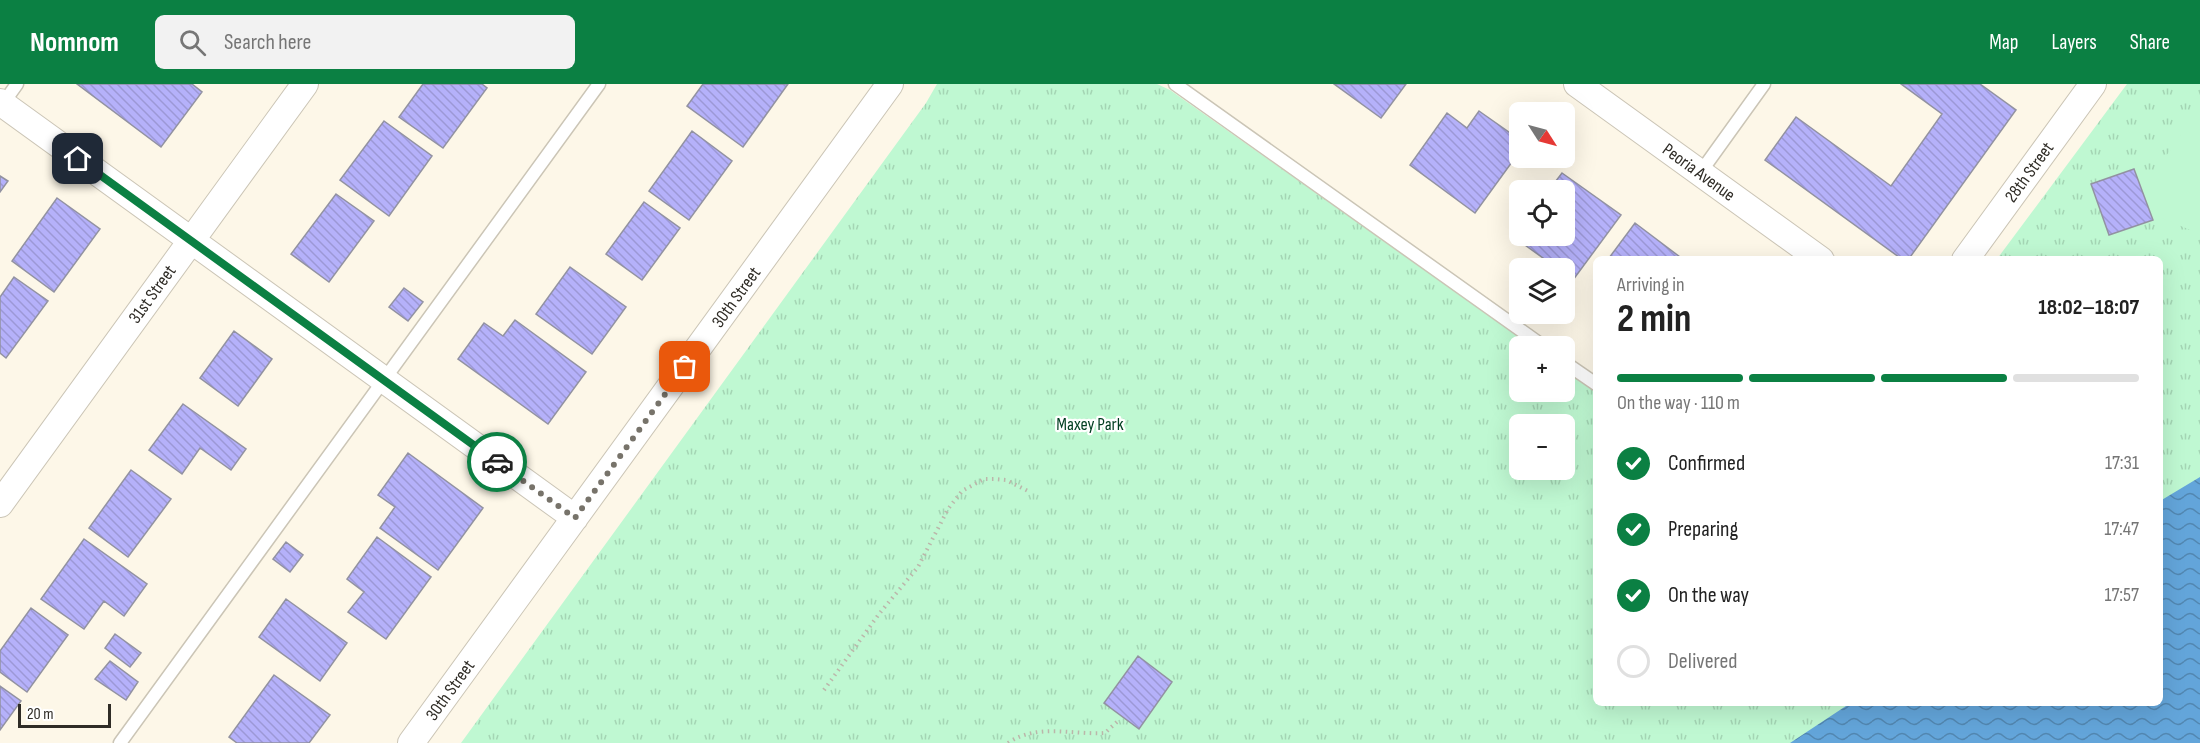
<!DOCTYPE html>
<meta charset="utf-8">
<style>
body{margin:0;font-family:"Sofia Sans Condensed",sans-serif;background:#f2f2f2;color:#222;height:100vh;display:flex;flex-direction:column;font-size:22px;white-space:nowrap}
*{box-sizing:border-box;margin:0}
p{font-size:20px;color:#767676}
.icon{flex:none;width:33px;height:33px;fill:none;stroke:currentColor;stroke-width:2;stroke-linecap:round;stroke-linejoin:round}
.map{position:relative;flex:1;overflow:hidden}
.sheet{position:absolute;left:1593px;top:172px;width:570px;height:450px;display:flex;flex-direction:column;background:#fff;border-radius:9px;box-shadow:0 6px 24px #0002}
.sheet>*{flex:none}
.needle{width:39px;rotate:126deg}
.buttons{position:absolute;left:1509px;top:18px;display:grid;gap:12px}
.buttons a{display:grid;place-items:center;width:66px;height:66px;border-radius:9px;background:#fff;box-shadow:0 6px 24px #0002;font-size:30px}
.scale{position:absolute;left:18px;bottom:15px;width:93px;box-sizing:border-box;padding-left:6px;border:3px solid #2f2c26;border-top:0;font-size:16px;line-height:21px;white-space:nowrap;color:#2f2c26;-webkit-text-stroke:4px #fff;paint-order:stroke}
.pin{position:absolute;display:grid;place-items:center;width:51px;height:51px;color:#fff;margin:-26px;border-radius:12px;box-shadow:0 3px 9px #0006}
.courier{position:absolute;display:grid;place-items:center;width:60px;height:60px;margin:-30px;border:4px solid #0b8043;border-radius:50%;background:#fff;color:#222;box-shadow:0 2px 8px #0007}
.headline em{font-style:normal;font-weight:700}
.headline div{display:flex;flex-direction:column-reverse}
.headline{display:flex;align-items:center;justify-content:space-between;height:102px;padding:0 24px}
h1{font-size:39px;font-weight:700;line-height:45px}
.bar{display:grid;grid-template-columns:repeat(4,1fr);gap:9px 6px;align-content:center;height:72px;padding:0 24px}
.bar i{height:8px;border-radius:4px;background:#e0e0e0}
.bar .selected{background:#0b8043}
.bar p{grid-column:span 4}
ol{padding:0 24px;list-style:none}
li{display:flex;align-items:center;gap:18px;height:66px}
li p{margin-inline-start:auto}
li .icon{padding:6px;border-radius:50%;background:#0b8043;color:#fff;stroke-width:4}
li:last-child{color:#767676}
li i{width:33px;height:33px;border:3px solid #e0e0e0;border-radius:50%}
header{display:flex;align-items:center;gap:36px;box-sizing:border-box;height:84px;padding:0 30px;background:#0b8043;color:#fff}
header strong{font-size:28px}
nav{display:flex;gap:33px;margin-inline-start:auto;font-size:21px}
.search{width:420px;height:54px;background:#f2f2f2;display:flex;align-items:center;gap:15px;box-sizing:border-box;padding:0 21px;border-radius:9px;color:#767676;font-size:22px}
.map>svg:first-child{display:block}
.park{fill:url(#park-tufts);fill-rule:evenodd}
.garden{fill:#bff8d2}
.water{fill:url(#water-waves)}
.building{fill:url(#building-back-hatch);stroke:#9292a1;stroke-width:1.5}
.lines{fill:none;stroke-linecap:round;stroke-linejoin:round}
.service-casing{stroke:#cbc5b6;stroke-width:15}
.minor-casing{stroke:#cbc5b6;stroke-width:28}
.path{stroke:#bbb6aa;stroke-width:4;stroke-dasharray:1.5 4.5;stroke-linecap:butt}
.service{stroke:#fff;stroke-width:12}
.minor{stroke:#fff;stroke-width:26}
.done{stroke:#77736a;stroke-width:6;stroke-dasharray:0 10.8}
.route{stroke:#0b8043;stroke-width:8}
.labels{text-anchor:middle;stroke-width:4.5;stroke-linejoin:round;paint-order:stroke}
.street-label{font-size:18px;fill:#2f2c26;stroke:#fff}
.park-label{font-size:18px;fill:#003e20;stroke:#fff}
</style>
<header>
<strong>Nomnom</strong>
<div class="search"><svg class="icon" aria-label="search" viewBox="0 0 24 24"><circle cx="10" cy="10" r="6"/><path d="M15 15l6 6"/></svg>Search here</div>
<nav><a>Map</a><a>Layers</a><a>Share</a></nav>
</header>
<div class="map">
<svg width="2200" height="659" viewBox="0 0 2200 659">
<defs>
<pattern id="park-tufts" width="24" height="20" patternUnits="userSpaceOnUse" patternTransform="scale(1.5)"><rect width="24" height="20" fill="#bff8d2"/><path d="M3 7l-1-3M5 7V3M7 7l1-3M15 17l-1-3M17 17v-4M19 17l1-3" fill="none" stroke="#a4d5b4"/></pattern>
<pattern id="water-waves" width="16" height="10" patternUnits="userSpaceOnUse" patternTransform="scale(1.5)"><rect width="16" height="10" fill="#63a5da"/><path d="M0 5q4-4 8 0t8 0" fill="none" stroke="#5287b1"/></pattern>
<pattern id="building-back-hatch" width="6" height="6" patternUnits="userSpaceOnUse" patternTransform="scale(1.5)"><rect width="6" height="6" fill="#b5b1fa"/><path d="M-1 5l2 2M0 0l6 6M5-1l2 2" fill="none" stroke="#9c98d6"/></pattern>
</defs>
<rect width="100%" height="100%" fill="#fdf7e8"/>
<path class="park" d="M937,0H1157L1170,6L1533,262H1520V308H1564L1565,285L1596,307V620H2160V176L1997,175L2127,0H2200V659H461L926,19ZM1520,340H1564V386H1520Z"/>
<path class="garden" d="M2200,21V150L2133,122Z"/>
<path class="water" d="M2200,393V659H1790L1849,620H2160V417Z"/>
<path class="building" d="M77,0H192L202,8L161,63Z
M423,0H482L487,4L443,64L399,33Z
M703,0H788L743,63L687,22Z
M1334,0H1406L1381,34Z
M1901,0H1980L2016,26L1908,176H1903L1765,76L1796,33L1891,102L1942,30Z
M1479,27L1520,56V67L1475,129L1410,81L1447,29L1467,44Z
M384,37L432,72L389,132L340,96Z
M692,47L732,77L689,136L649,107Z
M2134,85L2153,136L2109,151L2091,100Z
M1562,89L1621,131L1573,196L1564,190V184H1557L1515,154L1520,148V152H1564V106H1549Z
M0,92L8,97L0,108Z
M336,110L374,137L329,198L291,170Z
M57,114L100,145L54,208L12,177Z
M644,118L680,144L642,196L606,170Z
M1635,139L1684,176L1609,174Z
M570,183L626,223L592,270L536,230Z
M14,193L48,217L6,274L0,269V213Z
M404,204L423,218L408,237L389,223Z
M515,236L586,288L548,340L458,275L484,239L503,252Z
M234,247L272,275L238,322L200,294Z
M183,320L246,365L231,386L200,364L182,390L149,366Z
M408,369L483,424L438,486L380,444L395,423L378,411Z
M131,386L171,415L128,473L89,444Z
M377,453L431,493L386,555L348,528L364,508L347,495Z
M84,455L147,500L124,532L104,517L84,545L41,515Z
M286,458L303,471L290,488L273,475Z
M286,515L347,559L320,597L259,553Z
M31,524L68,551L27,608L0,588V567Z
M115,550L141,569L130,583L105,564Z
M1138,572L1172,598L1139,645L1104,619Z
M110,577L138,598L126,616L95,595Z
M274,591L330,631L309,659H237L229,653Z
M0,602L21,617L0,646Z"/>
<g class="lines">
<g class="service-casing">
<path id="service" d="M1175,0L1543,262
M2,21L17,0
M1700,89L1764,0
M1564,278L1596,300
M120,659L599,0"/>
</g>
<g class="minor-casing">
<path id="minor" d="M1577,0L1821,176
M0,18L575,434
M1965,176L2093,0
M0,420L305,0
M411,659L890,0"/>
</g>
<path class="path" d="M824,606L879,530L918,483L948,425L962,407L984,395H994L1006,396L1030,408
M1008,659C1037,639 1072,651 1105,649L1119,636"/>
<use href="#service" class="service"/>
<use href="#minor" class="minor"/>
</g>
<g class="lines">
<path class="done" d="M497,378L575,434L685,283"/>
<path class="route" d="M78,75L497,378"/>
</g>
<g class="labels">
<g class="street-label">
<text transform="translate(1699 88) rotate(36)" y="6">Peoria Avenue</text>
<text transform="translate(2029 88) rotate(-54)" y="6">28th Street</text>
<text transform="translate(152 210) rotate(-54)" y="6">31st Street</text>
<text transform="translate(736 213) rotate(-54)" y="6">30th Street</text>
<text transform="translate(450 606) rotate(-54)" y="6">30th Street</text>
</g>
<g class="park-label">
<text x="1090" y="346">Maxey Park</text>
</g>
</g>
</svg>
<div class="buttons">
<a><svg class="needle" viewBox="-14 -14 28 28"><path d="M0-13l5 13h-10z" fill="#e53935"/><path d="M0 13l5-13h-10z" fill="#767676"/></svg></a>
<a><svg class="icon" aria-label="locate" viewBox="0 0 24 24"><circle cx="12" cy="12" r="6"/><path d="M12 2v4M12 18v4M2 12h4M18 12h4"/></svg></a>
<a><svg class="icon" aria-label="layers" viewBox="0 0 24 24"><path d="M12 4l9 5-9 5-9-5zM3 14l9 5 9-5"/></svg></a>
<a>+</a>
<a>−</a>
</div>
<div class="scale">20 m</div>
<div class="pin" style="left:685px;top:283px;background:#ea580c"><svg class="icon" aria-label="bag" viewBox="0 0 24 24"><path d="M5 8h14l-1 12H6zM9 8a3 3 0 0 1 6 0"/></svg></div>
<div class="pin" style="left:78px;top:75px;background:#1f2937"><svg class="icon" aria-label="home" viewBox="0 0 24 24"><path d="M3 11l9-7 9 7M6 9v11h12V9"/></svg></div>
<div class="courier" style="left:497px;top:378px"><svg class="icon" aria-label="car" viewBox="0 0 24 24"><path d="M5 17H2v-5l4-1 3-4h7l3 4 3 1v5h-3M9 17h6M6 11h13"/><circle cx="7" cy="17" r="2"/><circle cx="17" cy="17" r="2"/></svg></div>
<section class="sheet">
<div class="headline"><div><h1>2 min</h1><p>Arriving in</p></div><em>18:02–18:07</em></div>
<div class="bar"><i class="selected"></i><i class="selected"></i><i class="selected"></i><i></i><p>On the way · 110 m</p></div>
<ol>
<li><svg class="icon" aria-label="check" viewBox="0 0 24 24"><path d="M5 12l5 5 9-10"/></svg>Confirmed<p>17:31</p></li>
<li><svg class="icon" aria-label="check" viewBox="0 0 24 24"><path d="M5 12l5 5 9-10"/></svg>Preparing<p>17:47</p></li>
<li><svg class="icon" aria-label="check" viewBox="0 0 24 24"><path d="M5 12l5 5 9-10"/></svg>On the way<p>17:57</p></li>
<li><i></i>Delivered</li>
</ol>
</section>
</div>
